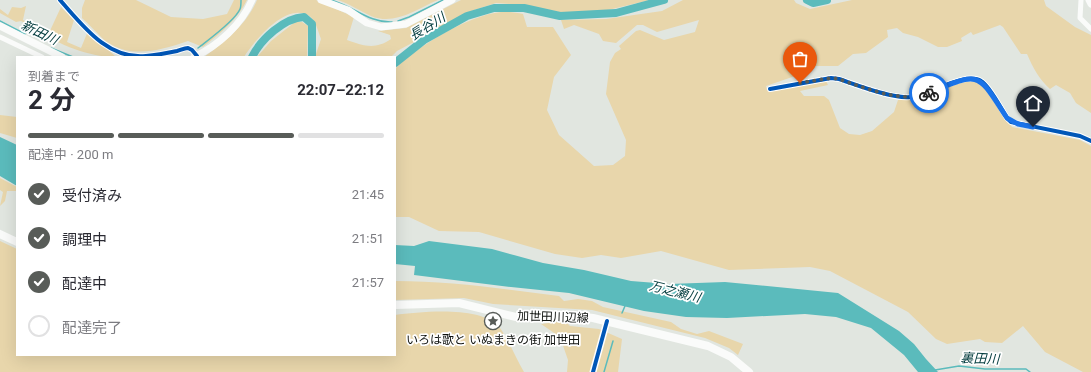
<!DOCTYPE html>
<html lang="ja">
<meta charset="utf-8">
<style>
body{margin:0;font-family:Roboto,"Noto Sans JP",sans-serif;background:#f7f7f7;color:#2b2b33;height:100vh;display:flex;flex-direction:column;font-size:15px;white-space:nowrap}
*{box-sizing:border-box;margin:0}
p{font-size:13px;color:#7c7c81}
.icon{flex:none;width:22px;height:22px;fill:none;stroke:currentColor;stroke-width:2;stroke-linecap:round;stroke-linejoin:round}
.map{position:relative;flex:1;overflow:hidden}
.sheet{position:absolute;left:16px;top:56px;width:380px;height:300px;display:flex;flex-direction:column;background:#fff;border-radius:0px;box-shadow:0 4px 16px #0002}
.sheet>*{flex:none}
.pin{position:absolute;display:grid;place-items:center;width:34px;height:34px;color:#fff;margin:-41px -17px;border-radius:50% 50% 50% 0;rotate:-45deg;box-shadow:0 0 4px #0007}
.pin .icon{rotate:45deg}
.courier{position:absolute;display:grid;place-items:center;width:40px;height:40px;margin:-20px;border:3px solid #1a73e8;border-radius:50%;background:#fff;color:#222;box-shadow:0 1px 5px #0007}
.summary em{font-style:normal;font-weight:700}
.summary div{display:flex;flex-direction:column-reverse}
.summary{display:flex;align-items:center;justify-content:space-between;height:68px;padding:0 12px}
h1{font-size:26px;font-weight:700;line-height:30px}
.bar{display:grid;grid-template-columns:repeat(4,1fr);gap:6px 4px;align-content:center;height:48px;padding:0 12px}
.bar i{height:5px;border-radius:3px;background:#e1e1e2}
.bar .selected{background:#585c58}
.bar p{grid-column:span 4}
ol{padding:0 12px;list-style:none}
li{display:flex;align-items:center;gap:12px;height:44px}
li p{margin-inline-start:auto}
li .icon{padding:4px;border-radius:50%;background:#585c58;color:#fff;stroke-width:4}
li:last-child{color:#7c7c81}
li i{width:22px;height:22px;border:2px solid #e1e1e2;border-radius:50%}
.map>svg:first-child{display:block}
.green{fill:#e8d6ab}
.water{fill:#5bbbbc}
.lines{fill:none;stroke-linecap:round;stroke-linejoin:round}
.stream{stroke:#5bbbbc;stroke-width:1.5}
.river{stroke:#5bbbbc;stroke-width:8}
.minor{stroke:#fafbfa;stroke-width:5}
.tertiary{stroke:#fafbfa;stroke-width:7}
.secondary{stroke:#fafbfa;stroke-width:7}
.primary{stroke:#fafbfa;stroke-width:8}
.cycleway-casing{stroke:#fff;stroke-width:6}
.cycleway{stroke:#0057b8;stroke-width:4}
.done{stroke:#585c58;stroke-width:4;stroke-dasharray:0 7.2}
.route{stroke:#1a73e8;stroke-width:5}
.labels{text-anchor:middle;stroke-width:3.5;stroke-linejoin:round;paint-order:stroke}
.street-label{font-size:12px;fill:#0e110e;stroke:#fff}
.poi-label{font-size:12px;fill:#0e110e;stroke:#fff}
.water-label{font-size:13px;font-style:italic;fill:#003a3c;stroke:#fff}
</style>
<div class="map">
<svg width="1091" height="372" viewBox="0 0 1091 372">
<rect width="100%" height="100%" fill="#e1e6e0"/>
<path class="green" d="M85,0H136L171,17L203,19L227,14L234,0H247C237,20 221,33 203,47L188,41C159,51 127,60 102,38C95,31 89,24 82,18V8Z
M257,0H316L354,17L347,40C364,46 375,50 391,39L390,35L378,31L406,28L461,0H650L608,10L563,13L526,5L496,3L474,10L397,51L391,57H315L321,39C318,32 316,19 308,15C285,3 255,40 244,57H204C225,42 247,24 257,0Z
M338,0H438C416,9 395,26 371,16C360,11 350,4 338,0Z
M683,0H794L796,3L810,9L852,0H1044L1046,6L1075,27L1091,35V113L1076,103L1070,93L1056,85L1050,89C1039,79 1033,68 1027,54H1021L1003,27L1000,25L973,35L971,32L961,38L962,41L947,47H938L918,37L903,33L897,28L887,30L888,37L866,53L853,54L838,66H802L801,74L766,86L767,90H776L826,81L828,85L800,91L804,96H824L829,100L840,128L849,134L860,135L872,131L894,112L898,100C925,101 936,88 959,82C964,80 970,81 975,80L984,88L1012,127L1080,140L1091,146V372H1083L1045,352L1023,326L1002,343L985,342L980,339L947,344L936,339L908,312L830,271L810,267L729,270L661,251L621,258L601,255L582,258L555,254L479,232L439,231L409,217H395V69C417,46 469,15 501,12C508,11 516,13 523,14L527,27H553L571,55L554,77L547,110L559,135L594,166L613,165L625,156L626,140L606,94L610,62L615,53L621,49L619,46L636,31L640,30L664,40L695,32L699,20L657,32L643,25H637L616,43L603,41L599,34L574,25L564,29L561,20L606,19L662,11Z
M26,6L23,20L34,26L36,30L48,35L61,7L74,20L67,42L81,48L88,31L116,57C86,57 62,44 36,32L33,27L21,21L16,22L0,13V9L8,15L12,7L21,8Z
M295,22H302L308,26L307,57H257L271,41Z
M0,115L17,117V138L0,133Z
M0,178L17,187V191H7L5,201L0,206L3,192L0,190Z
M0,241L17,249V355H395V315C422,312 481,305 500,328C509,340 516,359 524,372H0Z
M395,281C450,281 504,289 559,296L564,301L578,299L592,301L603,307L671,322L681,329L697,334L709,331L743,344L738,355L729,348L705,338L592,310L493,304L464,298L395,300Z
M565,321L570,326L599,329L622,339L618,372H567L568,360L560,337L541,324Z"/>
<path class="water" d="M0,137L17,145V186L0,176Z
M429,241L492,249L543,263L584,270L631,281L669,284L725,282L838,293L899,331L914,344L926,359L938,372H918L904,355L871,328L836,317L805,314L727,318L686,317L644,311L569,293L511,287L414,275L415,266L395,264V245L414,246Z"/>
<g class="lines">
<path class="stream" d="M331,0C353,6 369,23 392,22
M0,21L25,34
M398,21L409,17L443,0
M51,48L73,57
M198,48C208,40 235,21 240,9C241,7 241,3 241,0
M622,313L625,306
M935,370L959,366L985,369H1026L1030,372
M604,372L613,341"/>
<path class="river" d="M807,0L813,3L827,0
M252,57C261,39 284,18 304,17L312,24V57
M395,63L424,40L467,16L494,8H524L560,16L616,13L664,0"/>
<path class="minor" d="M60,0C83,26 108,60 146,56C156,55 167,53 177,51C181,50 184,48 188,48L192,50L197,56
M1081,0L1080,18L1091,29
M0,37L42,57
M770,89L831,78L839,79C857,85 893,99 910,97C929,95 966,71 981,81C990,86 1001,109 1007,118L1011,122L1080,136L1091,141"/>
<path class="tertiary" d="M593,372L607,321"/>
<path class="secondary" d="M321,0L348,10L367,23L381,27L406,24L452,0
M1089,0L1091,4
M0,26L62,57
M194,57C218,46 242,24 252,0"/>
<path class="primary" d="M0,234L17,242
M395,305L459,303L516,317L568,315L593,318L708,346L731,357L749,372"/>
<g class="cycleway-casing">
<path id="cycleway" d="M60,0C83,26 108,60 146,56C156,55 167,53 177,51C181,50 184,48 188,48L192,50L197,56
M770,89L831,78L839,79C857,85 893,99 910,97C929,95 966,71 981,81C990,86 1001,109 1007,118L1011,122L1080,136L1091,141
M593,372L607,321"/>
</g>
<use href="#cycleway" class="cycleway"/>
</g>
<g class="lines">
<path class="done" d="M800,83L831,78L839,79C865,88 903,104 929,93"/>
<path class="route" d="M929,93C981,71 977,72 1007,118L1018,124L1033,127"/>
</g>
<defs>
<g id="sight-ring" transform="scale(0.9)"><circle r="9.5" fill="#fff" stroke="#585c58" stroke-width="1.5"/><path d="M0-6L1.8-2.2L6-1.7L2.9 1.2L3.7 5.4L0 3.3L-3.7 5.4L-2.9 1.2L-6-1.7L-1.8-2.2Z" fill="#585c58"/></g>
</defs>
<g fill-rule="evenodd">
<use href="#sight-ring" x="493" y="321"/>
</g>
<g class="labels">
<g class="street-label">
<text transform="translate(553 317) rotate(2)" y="4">加世田川辺線</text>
</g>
<g class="poi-label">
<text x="493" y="344">いろは歌と いぬまきの街 加世田</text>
</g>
<g class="water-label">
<text transform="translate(427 26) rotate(-32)" y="5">長谷川</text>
<text transform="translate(40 32) rotate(26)" y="5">新田川</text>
<text transform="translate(675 291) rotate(14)" y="5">万之瀬川</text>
<text transform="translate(980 358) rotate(2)" y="5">裏田川</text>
</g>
</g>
</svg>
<div class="pin" style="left:800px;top:83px;background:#ea580c"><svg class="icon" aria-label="bag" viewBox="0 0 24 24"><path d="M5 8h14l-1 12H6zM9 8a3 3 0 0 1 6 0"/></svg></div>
<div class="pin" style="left:1033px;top:127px;background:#1f2937"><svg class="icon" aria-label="home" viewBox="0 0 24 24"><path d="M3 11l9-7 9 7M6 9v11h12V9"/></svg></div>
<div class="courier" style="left:929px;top:93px"><svg class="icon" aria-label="bike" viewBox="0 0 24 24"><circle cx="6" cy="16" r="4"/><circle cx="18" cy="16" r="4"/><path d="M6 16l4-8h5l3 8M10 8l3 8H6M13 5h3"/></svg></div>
<section class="sheet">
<div class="summary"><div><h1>2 分</h1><p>到着まで</p></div><em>22:07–22:12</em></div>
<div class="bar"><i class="selected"></i><i class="selected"></i><i class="selected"></i><i></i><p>配達中 · 200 m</p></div>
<ol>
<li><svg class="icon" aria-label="check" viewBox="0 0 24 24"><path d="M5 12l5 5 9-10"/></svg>受付済み<p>21:45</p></li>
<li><svg class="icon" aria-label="check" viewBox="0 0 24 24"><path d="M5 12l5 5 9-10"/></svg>調理中<p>21:51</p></li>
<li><svg class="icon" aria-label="check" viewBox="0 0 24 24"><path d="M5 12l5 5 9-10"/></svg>配達中<p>21:57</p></li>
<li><i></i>配達完了</li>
</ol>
</section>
</div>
